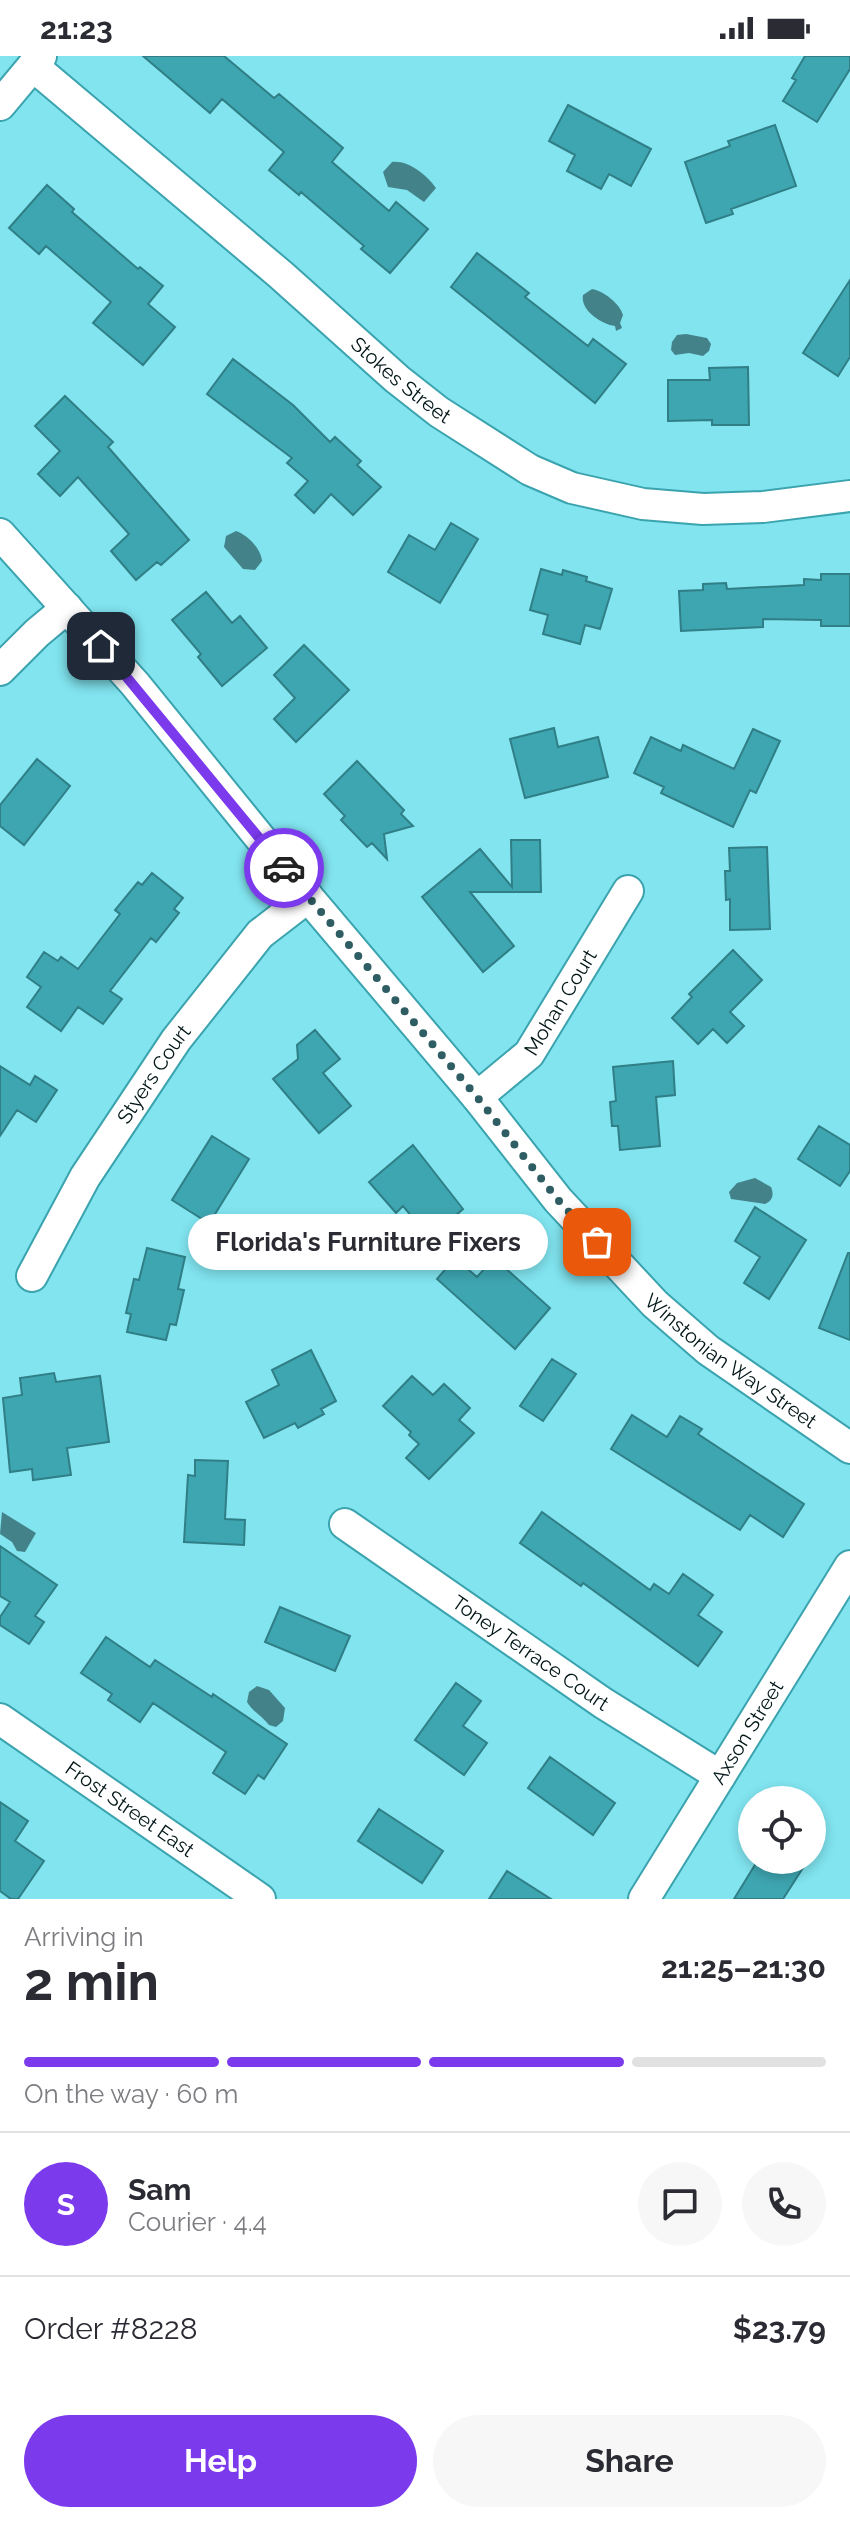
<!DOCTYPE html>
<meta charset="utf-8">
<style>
body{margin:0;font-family:Raleway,sans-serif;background:#f7f7f7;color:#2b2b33;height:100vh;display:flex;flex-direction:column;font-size:30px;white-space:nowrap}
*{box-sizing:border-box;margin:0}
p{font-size:26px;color:#7c7c81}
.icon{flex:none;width:44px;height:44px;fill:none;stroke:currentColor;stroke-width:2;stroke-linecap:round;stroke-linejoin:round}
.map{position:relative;height:1843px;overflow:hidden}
.drawer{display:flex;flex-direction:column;background:#fff;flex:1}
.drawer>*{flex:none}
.buttons{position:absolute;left:738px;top:1730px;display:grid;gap:16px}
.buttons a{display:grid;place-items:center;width:88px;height:88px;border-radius:50%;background:#fff;box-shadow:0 4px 12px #0003;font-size:40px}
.pin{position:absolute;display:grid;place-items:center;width:68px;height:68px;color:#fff;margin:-34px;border-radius:16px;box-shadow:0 4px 12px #0006}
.courier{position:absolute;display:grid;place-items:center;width:80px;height:80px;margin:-40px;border:6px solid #7c3aed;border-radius:50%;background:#fff;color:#222;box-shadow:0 2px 10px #0007}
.bubble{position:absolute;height:56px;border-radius:28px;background:#fff;box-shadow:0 4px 12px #0003;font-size:26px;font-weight:700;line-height:56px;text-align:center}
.summary em{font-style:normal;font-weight:700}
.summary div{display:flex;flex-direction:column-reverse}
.summary{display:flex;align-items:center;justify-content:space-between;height:136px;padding:0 24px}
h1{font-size:52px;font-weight:700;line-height:60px}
.bar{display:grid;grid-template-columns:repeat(4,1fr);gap:12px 8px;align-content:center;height:96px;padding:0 24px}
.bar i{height:10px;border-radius:6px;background:#e1e1e2}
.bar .on{background:#7c3aed}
.bar p{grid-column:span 4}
.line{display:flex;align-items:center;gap:20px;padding:0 24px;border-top:2px solid #e1e1e2}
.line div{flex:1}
.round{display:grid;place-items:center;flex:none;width:84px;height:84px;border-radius:42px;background:#f7f7f7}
.action{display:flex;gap:16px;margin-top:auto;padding:16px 24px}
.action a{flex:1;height:92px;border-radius:48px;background:#7c3aed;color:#fff;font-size:32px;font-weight:700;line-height:92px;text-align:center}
.action a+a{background:#f7f7f7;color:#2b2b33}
.status{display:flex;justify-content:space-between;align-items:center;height:56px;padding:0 40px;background:#fff;direction:ltr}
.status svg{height:22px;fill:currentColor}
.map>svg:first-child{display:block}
.water{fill:#438289}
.building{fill:#3ea6b1;stroke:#307e86;stroke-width:2}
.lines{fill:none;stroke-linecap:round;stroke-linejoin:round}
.minor-casing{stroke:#3aa3ae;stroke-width:34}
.minor{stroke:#fff;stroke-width:30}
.done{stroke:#2e5d63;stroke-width:8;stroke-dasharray:0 14.4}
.route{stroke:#7c3aed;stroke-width:10}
.labels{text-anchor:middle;stroke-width:6;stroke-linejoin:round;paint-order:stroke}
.street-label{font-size:20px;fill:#011517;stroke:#d6fbff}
</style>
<div class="status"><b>21:23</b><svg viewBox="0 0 49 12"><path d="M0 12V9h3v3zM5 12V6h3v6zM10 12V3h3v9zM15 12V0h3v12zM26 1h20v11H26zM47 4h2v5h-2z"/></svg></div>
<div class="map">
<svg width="850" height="1843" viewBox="0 0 850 1843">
<rect width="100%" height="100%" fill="#81e4ef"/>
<path class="water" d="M392,106C408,104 427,119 436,132L424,146L407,134L388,131L383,116Z
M592,233C604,235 620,248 623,259L620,267L622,272L616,275L615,270C601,268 580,254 583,239Z
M686,278L707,282L711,288L709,295L703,300L689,297L675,299L671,294L672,286L677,279Z
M236,475C248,479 261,493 262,505L255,514L243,513L224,491L226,480Z
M755,1122L771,1131C774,1138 773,1145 765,1148L731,1143L729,1136L737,1127Z
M385,1164L392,1166L400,1182L415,1192C414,1203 406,1212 393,1208L384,1192L372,1181C369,1172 377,1166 385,1164Z
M2,1456L36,1477L25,1496L17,1495L12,1486L0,1478Z
M257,1630L269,1634L285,1652L283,1665L276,1671L269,1669C263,1661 252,1655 247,1646L249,1636Z"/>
<path class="building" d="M143,0H224L274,42L279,38L343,92L332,106L389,155L396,146L428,173L390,217L361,193L364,190L301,136L299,139L269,114L284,96L222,43L210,57Z
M805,0H850V13L817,66L783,45L796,24L792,22Z
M568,49L651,93L631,130L609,118L601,133L567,115L575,99L549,85Z
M775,69L796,130L731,153L733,158L706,167L685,106L730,90L728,85Z
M47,129L74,153L72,156L138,213L140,211L163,230L148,248L175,271L143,309L93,267L111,246L46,190L39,198L9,172Z
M477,197L529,237L525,241L588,290L593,283L626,308L595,347L451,231Z
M850,224V301L838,320L803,297Z
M233,303L293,349L330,386L335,381L361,405L357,409L381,431L353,459L331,438L314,457L295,439L308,425L287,407L292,402L207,338Z
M748,311L749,369H712V364L668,365V324H710L709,312Z
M65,340L113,386L108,391L189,484L161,509L157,506L136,524L111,495L129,478L78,421L60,440L38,418L60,395L35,370Z
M451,467L478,483L440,547L388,516L409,479L435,494Z
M541,513L562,519L563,514L587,521L586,525L612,533L600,573L585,569L580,588L543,578L548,559L530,554Z
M821,518H850V570H821V564L763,563V571L681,575L679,535L703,534V528L726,527L727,533L804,529V523L821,524Z
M206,536L232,567L240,560L267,592L222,630L198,601L201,598L172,564Z
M304,589L349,634L296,686L274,663L295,642L274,619Z
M554,672L558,691L598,681L608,721L525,742L510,683Z
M753,673L780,685L756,737L750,734L733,771L661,737L664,731L634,717L651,681L681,695L683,689L734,713Z
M37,703L70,730L24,789L0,770V749Z
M357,705L404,754L401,758L413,770L384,778L387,803L372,787L367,791L341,764L345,760L324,738Z
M511,784H540L541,836H470L514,890L483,916L422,841L480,793L512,831Z
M767,791L770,873L730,874V843L726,844L725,815H730L729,792Z
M152,817L183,842L174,853L179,857L156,886L151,882L110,935L122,943L103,968L78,951L61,975L27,951L41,931L27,921L44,896L58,905L61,901L78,913L120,858L115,854L138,826L142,829Z
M733,894L762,924L730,956L744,970L727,987L713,973L698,988L672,962L692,941L689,938Z
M315,974L340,1003L323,1017L351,1050L319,1077L273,1023L298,1003L297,989Z
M673,1005L675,1039L656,1041L660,1090L620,1094L618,1070H612L610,1046L616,1045L613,1011Z
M0,1010L30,1029L35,1020L57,1034L36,1066L17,1054L0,1080Z
M819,1070L850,1089V1115L840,1130L798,1103Z
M212,1080L249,1103L212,1163H202L172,1144Z
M413,1089L463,1153L430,1182L403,1150L396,1157L369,1126Z
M755,1151L806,1184L769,1243L744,1227L760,1201L735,1185Z
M147,1192L185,1201L178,1233L184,1234L176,1269L170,1268L166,1284L127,1276L131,1258L126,1257L134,1223L139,1224Z
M848,1197H850V1284L819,1272Z
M455,1202L477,1221L494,1202L550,1252L515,1293L437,1223Z
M311,1294L336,1345L321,1353L324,1358L298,1372L295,1367L264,1382L246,1346L279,1329L272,1314Z
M552,1303L576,1318L543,1365L520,1350Z
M54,1317L56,1326L100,1320L109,1386L67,1392L71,1419L33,1424L32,1413L10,1416L3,1342L22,1339L20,1322Z
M412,1320L433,1339L444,1328L470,1352L459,1364L474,1377L429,1423L406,1402L419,1388L409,1379L411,1376L383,1350Z
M632,1359L667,1381L680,1360L702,1373L698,1378L804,1448L783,1481L750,1459L740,1474L611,1393Z
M195,1404L228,1405L225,1463L245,1464L244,1489L184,1486L188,1419L195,1420Z
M542,1456L650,1534L654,1528L669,1538L683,1518L713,1539L698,1559L722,1576L698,1610L583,1527L581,1530L520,1487Z
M0,1490L57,1529L35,1560L44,1566L29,1588L0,1569V1561L10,1546L0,1540Z
M280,1551L350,1580L335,1615L265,1586Z
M106,1581L150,1611L155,1604L212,1641L213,1638L287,1688L264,1723L258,1719L245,1738L213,1717L226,1696L153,1647L140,1666L108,1644L112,1638L81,1617Z
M456,1627L481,1645L463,1670L487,1687L464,1719L415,1684Z
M550,1701L615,1747L593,1779L528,1732Z
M0,1746L28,1765L15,1785L44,1805L18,1843H11L0,1835Z
M379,1753L443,1795L422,1827L358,1785Z
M758,1804H808L783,1843H734Z
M507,1815L551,1843H489Z"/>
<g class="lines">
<g class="minor-casing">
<g id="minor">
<path id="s1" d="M33,10L281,219L397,323L439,356L530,414L572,432L643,448L703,453L763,451L850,440"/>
<path d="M0,49L41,0"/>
<path id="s2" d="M0,478L135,628L308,841L477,1041L558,1144L655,1248L708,1294L850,1392"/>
<path d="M0,614L37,577L67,552"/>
<path id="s3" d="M477,1041L529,998L628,835"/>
<path id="s4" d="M32,1220L85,1121L176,984L260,878L308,841"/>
<path id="s5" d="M345,1468L603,1647L720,1720"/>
<path id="s6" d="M0,1663L260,1843"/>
<path id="s7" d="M644,1843L850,1510"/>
</g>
</g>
<use href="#minor" class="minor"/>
</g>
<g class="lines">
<path class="done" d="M284,812L477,1041L558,1144L597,1186"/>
<path class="route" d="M101,590L284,812"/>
</g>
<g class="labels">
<g class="street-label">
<text dy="7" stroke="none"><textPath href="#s1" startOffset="484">Stokes Street</textPath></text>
<text dy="7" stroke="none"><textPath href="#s3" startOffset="128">Mohan Court</textPath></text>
<text dy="7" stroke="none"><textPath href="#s4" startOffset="236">Styers Court</textPath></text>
<text dy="7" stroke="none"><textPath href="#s2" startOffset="1106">Winstonian Way Street</textPath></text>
<text dy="7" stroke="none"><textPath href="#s5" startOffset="226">Toney Terrace Court</textPath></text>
<text dy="7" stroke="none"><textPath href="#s7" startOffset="196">Axson Street</textPath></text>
<text dy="7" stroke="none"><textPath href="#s6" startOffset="158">Frost Street East</textPath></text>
</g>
</g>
</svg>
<div class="buttons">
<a><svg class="icon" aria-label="locate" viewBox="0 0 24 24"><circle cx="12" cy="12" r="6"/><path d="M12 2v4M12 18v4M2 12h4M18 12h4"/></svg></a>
</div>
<div class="pin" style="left:597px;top:1186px;background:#ea580c"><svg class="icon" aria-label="bag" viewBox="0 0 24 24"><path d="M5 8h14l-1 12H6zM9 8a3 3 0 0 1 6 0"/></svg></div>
<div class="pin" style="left:101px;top:590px;background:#1f2937"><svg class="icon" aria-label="home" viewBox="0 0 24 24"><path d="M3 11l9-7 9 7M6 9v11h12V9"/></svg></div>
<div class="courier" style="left:284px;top:812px"><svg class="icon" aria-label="car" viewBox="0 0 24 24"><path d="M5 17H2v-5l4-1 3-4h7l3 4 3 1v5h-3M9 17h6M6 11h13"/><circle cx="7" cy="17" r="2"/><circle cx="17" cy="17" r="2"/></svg></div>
<div class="bubble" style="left:188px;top:1158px;width:360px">Florida's Furniture Fixers</div>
</div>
<section class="drawer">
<div class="summary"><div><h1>2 min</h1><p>Arriving in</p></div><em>21:25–21:30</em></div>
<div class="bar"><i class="on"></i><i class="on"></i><i class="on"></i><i></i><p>On the way · 60 m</p></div>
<div class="line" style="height:144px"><b class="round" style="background:#7c3aed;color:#fff">S</b><div><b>Sam</b><p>Courier · 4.4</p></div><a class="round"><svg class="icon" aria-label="chat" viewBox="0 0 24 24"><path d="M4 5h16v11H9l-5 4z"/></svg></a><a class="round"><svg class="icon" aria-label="phone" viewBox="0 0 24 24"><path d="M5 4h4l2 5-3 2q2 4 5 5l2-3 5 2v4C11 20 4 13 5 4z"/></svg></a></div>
<div class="line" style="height:104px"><div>Order #8228</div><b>$23.79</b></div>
<div class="action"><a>Help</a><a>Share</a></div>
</section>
